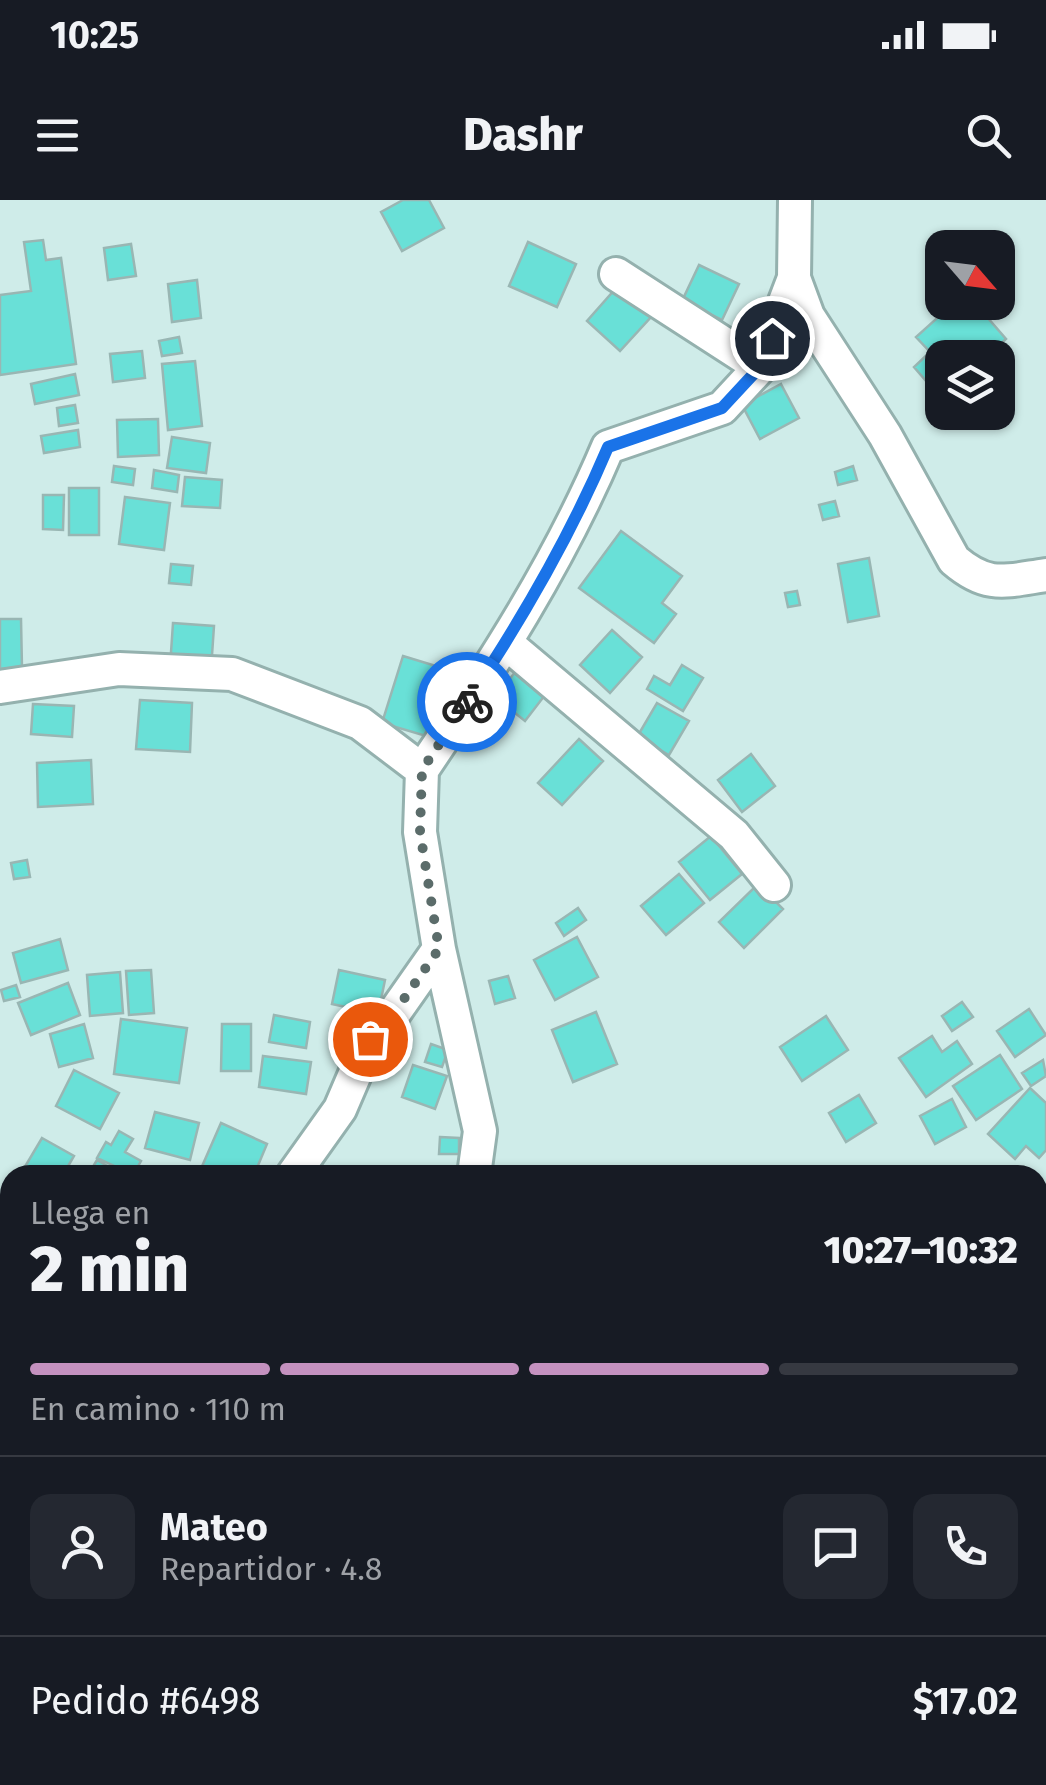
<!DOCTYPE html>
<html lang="es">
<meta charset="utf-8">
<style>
body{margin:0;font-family:"Fira Sans",sans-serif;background:#242831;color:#f1f3f6;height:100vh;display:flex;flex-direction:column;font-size:38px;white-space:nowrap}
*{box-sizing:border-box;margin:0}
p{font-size:32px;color:#9ea1a6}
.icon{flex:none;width:55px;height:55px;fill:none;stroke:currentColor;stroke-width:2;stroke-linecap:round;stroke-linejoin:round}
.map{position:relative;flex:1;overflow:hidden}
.sheet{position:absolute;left:0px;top:965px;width:1048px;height:620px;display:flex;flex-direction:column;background:#171b24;border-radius:30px 30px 0 0;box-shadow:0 2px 8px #0004}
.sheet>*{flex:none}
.needle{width:65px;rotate:118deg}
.controls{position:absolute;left:925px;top:30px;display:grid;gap:20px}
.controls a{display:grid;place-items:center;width:90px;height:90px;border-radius:20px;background:#171b24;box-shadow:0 2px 8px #0004;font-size:50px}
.pin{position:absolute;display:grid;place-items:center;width:85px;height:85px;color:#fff;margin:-42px;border:5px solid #fff;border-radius:50%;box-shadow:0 2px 10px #0007}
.courier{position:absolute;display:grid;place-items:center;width:100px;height:100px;margin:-50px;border:8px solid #1a73e8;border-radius:50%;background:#fff;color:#222;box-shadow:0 2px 12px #0007}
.head em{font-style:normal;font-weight:800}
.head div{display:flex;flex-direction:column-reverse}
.head{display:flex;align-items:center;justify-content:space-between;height:170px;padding:0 30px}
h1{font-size:65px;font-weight:800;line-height:75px}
.bar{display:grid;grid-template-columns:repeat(4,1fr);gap:15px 10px;align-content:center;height:120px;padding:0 30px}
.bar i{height:12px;border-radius:8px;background:#363941}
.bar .on{background:#c491bf}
.bar p{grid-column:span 4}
.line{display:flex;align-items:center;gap:25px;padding:0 30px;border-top:2px solid #363941}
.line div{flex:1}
.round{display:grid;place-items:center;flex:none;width:105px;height:105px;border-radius:20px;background:#242831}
.status{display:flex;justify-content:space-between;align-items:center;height:70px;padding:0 50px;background:#171b24;direction:ltr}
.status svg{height:28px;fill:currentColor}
header{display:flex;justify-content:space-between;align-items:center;height:130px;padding:0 30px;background:#171b24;font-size:45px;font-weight:800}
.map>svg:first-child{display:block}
.building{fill:#69e0d7;stroke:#99b6b3;stroke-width:2.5}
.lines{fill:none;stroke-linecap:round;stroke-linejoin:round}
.street-casing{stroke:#94b1ae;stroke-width:38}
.street{stroke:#fff;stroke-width:32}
.done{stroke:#5b6c6a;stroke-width:10;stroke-dasharray:0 18}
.route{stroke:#1a73e8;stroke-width:12}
</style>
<div class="status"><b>10:25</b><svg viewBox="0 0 49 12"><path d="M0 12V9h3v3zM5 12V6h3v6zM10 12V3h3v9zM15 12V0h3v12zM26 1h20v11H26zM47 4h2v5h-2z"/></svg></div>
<header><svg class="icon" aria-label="menu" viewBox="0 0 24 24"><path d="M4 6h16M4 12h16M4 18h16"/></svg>Dashr<svg class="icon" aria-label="search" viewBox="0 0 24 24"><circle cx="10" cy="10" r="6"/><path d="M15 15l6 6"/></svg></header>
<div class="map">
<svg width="1046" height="1585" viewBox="0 0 1046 1585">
<rect width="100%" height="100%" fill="#cfece9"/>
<path class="building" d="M403,0H429L444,28L402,51L381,12Z
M43,40L46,60L61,58L76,164L0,175V95L31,91L24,42Z
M528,42L576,64L557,107L509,86Z
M131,44L136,76L108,80L104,48Z
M699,65L739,84L722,120L682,101Z
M197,80L201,118L172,122L168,84Z
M617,87L651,117L620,151L587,121Z
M942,97V102H974L1006,139L986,158H942V178L932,188L914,167L930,152L916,137L944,112L936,103Z
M179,137L182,153L162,156L159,141Z
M142,151L145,178L113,182L110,154Z
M195,161L202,226L168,230L162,164Z
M75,174L79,195L35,204L31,184Z
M781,184L799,218L760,239L742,205Z
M75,205L78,223L59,226L57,208Z
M158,219L159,255L118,257L117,220Z
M78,230L80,247L44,253L41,236Z
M172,237L210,243L206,273L167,268Z
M114,266L135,269L133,285L112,282Z
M853,266L857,280L838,285L835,272Z
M154,270L179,275L177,292L152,288Z
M185,277L222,280L220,308L182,306Z
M69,288H99V335H69Z
M43,295H64L63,330L43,329Z
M125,297L170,303L164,350L119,344Z
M835,301L839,316L823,320L819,305Z
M621,331L682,376L662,403L676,414L654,443L579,388Z
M869,358L879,416L848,422L838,364Z
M171,364L193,366L191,385L169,383Z
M797,391L800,405L788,407L785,393Z
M0,419H21L22,468L0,469Z
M173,423L214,426L211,470L170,467Z
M612,430L642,457L610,493L580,465Z
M403,456L446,469L426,536L382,523Z
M682,465L703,478L683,511L647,489L654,476L670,485Z
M516,471L545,495L525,521L495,497Z
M140,500L192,503L190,552L136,549Z
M657,503L689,521L669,555L637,537Z
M33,504L74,506L72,537L31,534Z
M579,539L603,561L562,605L538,583Z
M751,554L775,586L742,612L718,580Z
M91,560L93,604L38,607L37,563Z
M711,636L742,674L710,700L679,662Z
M27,660L30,677L14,679L11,663Z
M679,674L704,703L666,735L641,706Z
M758,684L783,709L744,748L719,722Z
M578,708L586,720L564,736L556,723Z
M577,737L598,777L555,800L534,760Z
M60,739L68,770L21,783L13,753Z
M151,770L154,813L129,815L126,771Z
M339,770L385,780L378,814L332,804Z
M120,772L123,813L90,816L87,775Z
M508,776L515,798L495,804L489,781Z
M68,783L80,815L31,835L18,803Z
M16,785L20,797L4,801L1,790Z
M962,802L973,817L952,831L942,816Z
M1029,809L1046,835L1015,857L997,831Z
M596,812L617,864L573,882L552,830Z
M274,815L310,822L306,848L269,842Z
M826,816L848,850L802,881L780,847Z
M121,819L187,828L179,883L114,874Z
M84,824L93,858L59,867L50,834Z
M222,824H251V871H221Z
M932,836L942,852L957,841L972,864L926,897L899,858Z
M431,844L448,850L442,867L425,862Z
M1000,855L1022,889L976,920L953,886Z
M263,856L311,862L306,894L259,887Z
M1043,860L1046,876L1031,886L1022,873Z
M413,865L447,876L435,909L402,897Z
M74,870L119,893L100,929L56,906Z
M1030,888L1046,903V950L1039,958L1026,946L1015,959L988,934Z
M859,895L876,923L846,942L829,913Z
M952,899L966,927L935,944L920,916Z
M155,912L199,923L190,960L145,948Z
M221,923L267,944L254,975H208L200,971Z
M119,931L133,939L125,952L141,961L133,975L97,958L106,942L111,945Z
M440,937L459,938V954H439Z
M42,938L74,956L63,975H20Z
M97,960L123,975H88Z
M0,1007L10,1012V1077L0,1072Z
M1046,1084V1129L1038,1132V1087Z
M0,1287L10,1292V1332L0,1352Z
M0,1362L10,1366V1426L0,1442Z
M1038,1421H1046L1041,1483L1038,1482Z
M0,1476L10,1483V1500L0,1514Z
M561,1575H576L582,1585H543Z
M914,1575H958L960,1585H916Z"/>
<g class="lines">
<g class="street-casing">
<path id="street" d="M795,0L794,78L808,116L885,235L954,360C988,389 1005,381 1046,375
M616,74L760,167
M506,443L734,635L774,685
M0,487L119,469L232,474L360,523L422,570L420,632L439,749L480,931L474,975
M422,570C492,466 559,363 608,247L722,208L760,167L794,78
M293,975L340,909L370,839L385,826L439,749
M0,1445L10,1439
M444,1585L445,1575"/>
</g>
<use href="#street" class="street"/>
</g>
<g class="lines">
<path class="done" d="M370,839L385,826L439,749L420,632L422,570L467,502"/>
<path class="route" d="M467,502C521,421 570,337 608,247L722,208L760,167L772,138"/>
</g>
</svg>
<div class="controls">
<a><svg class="needle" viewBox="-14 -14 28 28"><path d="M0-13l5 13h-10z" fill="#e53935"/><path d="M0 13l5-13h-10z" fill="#9ea1a6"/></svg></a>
<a><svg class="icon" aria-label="layers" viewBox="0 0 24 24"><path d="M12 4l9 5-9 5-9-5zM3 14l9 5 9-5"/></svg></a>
</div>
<div class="pin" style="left:370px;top:839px;background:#ea580c"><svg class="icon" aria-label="bag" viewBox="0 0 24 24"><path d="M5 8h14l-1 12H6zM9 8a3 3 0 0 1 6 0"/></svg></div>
<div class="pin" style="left:772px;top:138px;background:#1f2937"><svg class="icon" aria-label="home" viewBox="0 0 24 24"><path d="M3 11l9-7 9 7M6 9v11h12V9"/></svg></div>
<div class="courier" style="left:467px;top:502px"><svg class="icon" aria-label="bike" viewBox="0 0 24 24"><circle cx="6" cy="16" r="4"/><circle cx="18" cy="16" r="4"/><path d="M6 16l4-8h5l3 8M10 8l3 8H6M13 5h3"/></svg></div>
<section class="sheet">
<div class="head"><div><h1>2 min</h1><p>Llega en</p></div><em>10:27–10:32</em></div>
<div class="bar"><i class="on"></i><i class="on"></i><i class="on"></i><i></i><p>En camino · 110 m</p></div>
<div class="line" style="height:180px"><a class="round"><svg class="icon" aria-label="person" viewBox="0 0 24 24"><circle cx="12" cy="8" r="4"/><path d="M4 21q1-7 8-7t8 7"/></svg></a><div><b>Mateo</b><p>Repartidor · 4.8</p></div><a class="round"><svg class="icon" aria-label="chat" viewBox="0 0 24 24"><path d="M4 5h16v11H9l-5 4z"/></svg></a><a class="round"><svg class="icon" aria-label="phone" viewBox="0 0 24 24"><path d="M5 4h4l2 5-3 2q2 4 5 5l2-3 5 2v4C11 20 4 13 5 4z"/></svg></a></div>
<div class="line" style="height:130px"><div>Pedido #6498</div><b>$17.02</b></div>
</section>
</div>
